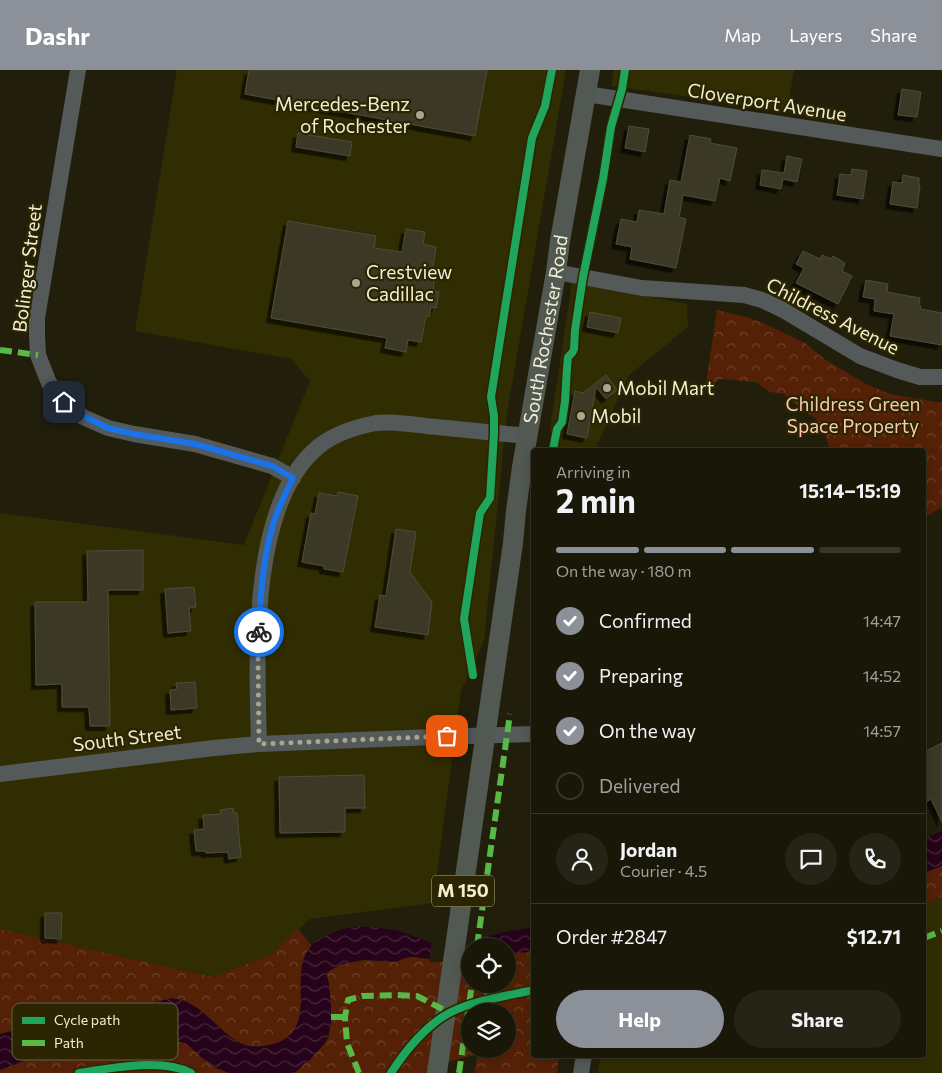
<!DOCTYPE html>
<meta charset="utf-8">
<style>
body{margin:0;font-family:Commissioner,sans-serif;background:#262416;color:#f1f3f6;height:100vh;display:flex;flex-direction:column;font-size:19px;white-space:nowrap}
*{box-sizing:border-box;margin:0}
p{font-size:16px;color:#9f9f9c}
.icon{flex:none;width:28px;height:28px;fill:none;stroke:currentColor;stroke-width:2;stroke-linecap:round;stroke-linejoin:round}
.map{position:relative;flex:1;overflow:hidden}
.details{position:absolute;left:531px;top:378px;width:395px;height:610px;display:flex;flex-direction:column;background:#191708;border-radius:5px;box-shadow:0 2px 12px #0003,0 0 0 1px #373629}
.details>*{flex:none}
.controls{position:absolute;left:461px;top:868px;display:grid;gap:10px}
.controls a{display:grid;place-items:center;width:55px;height:55px;border-radius:50%;background:#191708;box-shadow:0 2px 12px #0003,0 0 0 1px #373629;font-size:25px}
.pin{position:absolute;display:grid;place-items:center;width:42px;height:42px;color:#fff;margin:-21px;border-radius:10px;box-shadow:0 2px 8px #0006}
.courier{position:absolute;display:grid;place-items:center;width:50px;height:50px;margin:-25px;border:4px solid #1a73e8;border-radius:50%;background:#fff;color:#222;box-shadow:0 1px 6px #0007}
.head em{font-style:normal;font-weight:700}
.head div{display:flex;flex-direction:column-reverse}
.head{display:flex;align-items:center;justify-content:space-between;height:85px;padding:0 25px}
h1{font-size:32px;font-weight:700;line-height:38px}
.bar{display:grid;grid-template-columns:repeat(4,1fr);gap:8px 5px;align-content:center;height:60px;padding:0 25px}
.bar i{height:6px;border-radius:4px;background:#373629}
.bar .active{background:#8c9099}
.bar p{grid-column:span 4}
.line{display:flex;align-items:center;gap:12px;padding:0 25px;border-top:1px solid #373629}
.line div{flex:1}
.round{display:grid;place-items:center;flex:none;width:52px;height:52px;border-radius:26px;background:#262416}
ol{padding:0 25px;list-style:none}
li{display:flex;align-items:center;gap:15px;height:55px}
li p{margin-inline-start:auto}
li .icon{padding:5px;border-radius:50%;background:#8c9099;color:#fff;stroke-width:4}
li:last-child{color:#9f9f9c}
li i{width:28px;height:28px;border:2px solid #373629;border-radius:50%}
.action{display:flex;gap:10px;margin-top:auto;padding:10px 25px}
.action a{flex:1;height:58px;border-radius:30px;background:#8c9099;color:#fff;font-size:20px;font-weight:700;line-height:58px;text-align:center}
.action a+a{background:#262416;color:#f1f3f6}
header{display:flex;align-items:center;gap:30px;box-sizing:border-box;height:70px;padding:0 25px;background:#8c9099;color:#fff}
header strong{font-size:24px}
nav{display:flex;gap:28px;margin-inline-start:auto;font-size:18px}
.map>svg:first-child{display:block}
.built{fill:#312d02}
.park{fill:url(#park-crowns);fill-rule:evenodd}
.water{fill:url(#water-waves)}
.pier{fill:#211f0b}
.building{fill:#3a3825;stroke:#4e4c39;filter:url(#shadow)}
.lines{fill:none;stroke-linecap:round;stroke-linejoin:round}
.minor{stroke:#535a59;stroke-width:16}
.major{stroke:#525952;stroke-width:20}
.major-bridge{stroke:#525952;stroke-width:20}
.quiet{stroke:#58b947;stroke-width:6;stroke-dasharray:12 6;stroke-linecap:butt}
.cycleway-casing{stroke:#2b2601;stroke-width:11}
.cycleway{stroke:#20a55d;stroke-width:8}
.done{stroke:#a8a68e;stroke-width:5;stroke-dasharray:0 9}
.route{stroke:#1a73e8;stroke-width:6}
.poi-dot{fill:#a8a68e;stroke:#2b2601;stroke-width:2}
.labels{text-anchor:middle;stroke-width:4.5;stroke-linejoin:round;paint-order:stroke}
.shield{fill:#2b2601;stroke:#b6b295;stroke-width:1}
.shield-label{font-size:18px;font-weight:bold;fill:#f1eed4}
.street-label{font-size:19px;fill:#f1eed4;stroke:#2b2601}
.poi-label{font-size:19px;fill:#f1eed4;stroke:#2b2601;text-anchor:start}
.park-label{font-size:19px;fill:#fdc8b4;stroke:#2b2601}
.key{fill:#2b2601;stroke:#666240;stroke-width:1}
.key-label{font-size:14px;fill:#f1eed4}
</style>
<header>
<strong>Dashr</strong>
<nav><a>Map</a><a>Layers</a><a>Share</a></nav>
</header>
<div class="map">
<svg width="942" height="1003" viewBox="0 0 942 1003">
<defs>
<pattern id="park-crowns" width="20" height="18" patternUnits="userSpaceOnUse" patternTransform="scale(1.25)"><rect width="20" height="18" fill="#542106"/><path d="M2 6a3 3 0 1 1 6 0M12 15a3 3 0 1 1 6 0" fill="none" stroke="#6d4229"/></pattern>
<pattern id="water-waves" width="16" height="10" patternUnits="userSpaceOnUse" patternTransform="scale(1.25)"><rect width="16" height="10" fill="#26031a"/><path d="M0 5q4-4 8 0t8 0" fill="none" stroke="#46283a"/></pattern>
<filter id="shadow"><feDropShadow dx="-4.5" dy="4.5" stdDeviation="0" flood-color="#0009"/></filter>
</defs>
<rect width="100%" height="100%" fill="#211f0b"/>
<path class="built" d="M177,0H566L507,343L484,570L461,621L433,833L310,849L271,884L213,907L0,859V443L244,475L310,311L291,289L135,261Z
M614,0H794L787,40L611,16Z
M572,212L687,234L688,257L629,305L595,380H552L550,359Z
M942,827V1002L941,1003H598L600,990L618,986L619,985H924V834Z"/>
<path class="park" d="M717,240L747,247L765,254L805,273L826,290L866,314L890,324L942,333V437L924,448V380H830L825,364L815,348L801,339L784,324L770,322L756,312L720,309L705,320Z
M942,789V827L924,834V798Z
M0,859L213,907L271,884L298,859L316,881L348,892L470,878V914H508V876L534,865V985H559L557,1003H474L478,984L434,995L433,1003H0ZM470,941H508V979H470Z"/>
<path class="water" d="M942,761V796L924,803V769Z
M360,856L396,860L432,873L494,865C507,860 521,861 534,856V882L510,883L508,885V876H470V889H429L412,887L405,888L396,892L363,890L343,894L333,899L328,902L327,905L329,914L331,934V953L328,968L325,973L309,991L304,994L296,1002L290,1003H229L214,997L201,987L187,974L168,969L150,961L140,960L134,962L117,978L103,983L66,979L57,980L35,987L0,1000V964L32,956L59,955L82,956L113,946L136,943C141,938 148,935 155,932C193,916 212,958 240,973C249,978 263,977 273,974C329,957 273,888 327,865C338,860 348,857 360,856Z"/>
<path class="pier" d="M482,864L480,876H470V892H429L432,870Z"/>
<path class="building" d="M249,0H487L475,66L245,24Z
M902,19L921,22L917,47L898,45Z
M629,56L649,59L645,82L625,78Z
M298,63L352,72L350,86L296,77Z
M690,65L711,69L710,73L737,78L730,111L720,108L715,131L683,125L679,147L686,149L676,198L630,189L632,177L616,174L621,149L637,152L639,140L664,144L670,110L681,112Z
M787,86L802,89L797,112L783,109L781,119L760,115L762,100L784,103Z
M852,99L867,101L863,129L837,125L840,104L851,105Z
M903,105L919,108V115L920,116L917,138L890,134L893,112L902,113Z
M288,151L376,166L374,178L402,182L406,159L425,162L423,174L436,177L432,204L435,205L433,220L439,222L436,238L431,237L429,247L426,246L421,272L408,270L406,282L385,278L387,268L271,248Z
M803,181L820,189L822,185L831,189L833,186L845,193L842,201L852,206L838,234L796,213L804,198L796,194Z
M866,210L888,214L887,222L920,228L919,235L921,236L920,239L942,243V275L890,266L894,244L874,241L875,229L863,227Z
M590,242L621,248L618,263L587,257Z
M606,305L617,320L606,329L596,317L587,368L567,364L575,321L583,323Z
M338,422L358,426L343,502L324,499V496L302,492L311,443L315,444L319,423L337,426Z
M396,459L416,462L410,502L432,532L428,565L375,557L380,525L386,526Z
M143,480V520H108L110,656H90L89,637H62V614L36,615L35,532H88L87,481Z
M194,517L196,537L189,538L191,561L168,563L165,519Z
M195,612L197,638L171,640L170,620L177,619L176,613Z
M942,673V752L931,729L924,733V682Z
M364,705L365,738H345V762L280,763L279,707Z
M233,738V743H237L241,787L229,789L228,782L206,783L205,781H196L194,760L204,759L203,745L221,744L220,740Z
M45,843H62L61,869L45,868Z"/>
<g class="lines">
<path class="minor" d="M78,0L37,248V265L38,285L49,313L64,332L83,347L108,358L134,364L195,374L272,396L293,408
M586,24L942,79
M556,202L642,218L744,225L762,230L783,240L860,286L897,300L920,307H942
M259,674C257,592 248,435 318,377C335,363 355,357 376,353C392,351 410,354 426,356C460,359 494,363 528,366
M0,704L214,678L259,674L433,667L534,664
M581,1003L584,985"/>
<path class="major" id="s1" d="M489,640L513,473L516,441L522,397L556,202L560,171L590,0"/>
<path class="major-bridge" d="M437,1003L489,640"/>
<path class="quiet" d="M0,280L38,285
M924,868L942,861
M477,876L510,644
M481,920L486,919L489,930
M331,947H345
M359,1003L347,973L345,947L348,930L362,926L397,925L417,926L450,943
M459,1003L472,914"/>
<g class="cycleway-casing">
<path id="cycleway" d="M553,380L557,359L562,352L565,331L567,298L568,287L572,283L574,279L575,260L583,207L603,109L611,57L622,19L625,0
M473,605L464,549L480,443L490,428L494,363V346L491,327L532,68L545,36L552,0
M79,1003C111,998 162,988 191,1003
M391,1003C405,981 427,954 451,942C476,930 506,926 534,920"/>
</g>
<use href="#cycleway" class="cycleway"/>
</g>
<g class="lines">
<path class="done" d="M259,562L258,590L259,674L447,666"/>
<path class="route" d="M64,332L83,346L108,358L134,364L195,374L272,396L293,408C286,422 279,436 274,451C263,487 260,525 259,562"/>
</g>
<g class="poi-dot">
<circle cx="420" cy="45" r="5"/>
<circle cx="356" cy="213" r="5"/>
<circle cx="607" cy="318" r="5"/>
<circle cx="581" cy="346" r="5"/>
</g>
<g class="labels">
<rect class="shield" x="432" y="805.5" width="62" height="31" rx="4"/>
<g class="shield-label">
<text x="463" y="827">M 150</text>
</g>
<g class="street-label">
<text transform="translate(767 32) rotate(9)" y="7">Cloverport Avenue</text>
<text transform="translate(27 198) rotate(-83)" y="7">Bolinger Street</text>
<text transform="translate(833 246) rotate(27)" y="7">Childress Avenue</text>
<text dy="7" stroke="none"><textPath href="#s1" startOffset="385">South Rochester Road</textPath></text>
<text transform="translate(127 668) rotate(-7)" y="7">South Street</text>
</g>
<g class="poi-label">
<text x="410" y="41" text-anchor="end">Mercedes-Benz<tspan x="410" dy="22">of Rochester</tspan></text>
<text x="366" y="209">Crestview<tspan x="366" dy="22">Cadillac</tspan></text>
<text x="617" y="325">Mobil Mart</text>
<text x="591" y="353">Mobil</text>
</g>
<g class="park-label">
<text x="853" y="341">Childress Green<tspan x="853" dy="22">Space Property</tspan></text>
</g>
</g>
<rect x="12" y="933" width="166" height="57" rx="8" class="key"/>
<rect x="22" y="947" width="23" height="7" fill="#20a55d"/>
<rect x="22" y="970" width="23" height="6" fill="#58b947"/>
<g class="key-label">
<text x="54" y="955">Cycle path</text>
<text x="54" y="978">Path</text>
</g>
</svg>
<div class="controls">
<a><svg class="icon" aria-label="locate" viewBox="0 0 24 24"><circle cx="12" cy="12" r="6"/><path d="M12 2v4M12 18v4M2 12h4M18 12h4"/></svg></a>
<a><svg class="icon" aria-label="layers" viewBox="0 0 24 24"><path d="M12 4l9 5-9 5-9-5zM3 14l9 5 9-5"/></svg></a>
</div>
<div class="pin" style="left:447px;top:666px;background:#ea580c"><svg class="icon" aria-label="bag" viewBox="0 0 24 24"><path d="M5 8h14l-1 12H6zM9 8a3 3 0 0 1 6 0"/></svg></div>
<div class="pin" style="left:64px;top:332px;background:#1f2937"><svg class="icon" aria-label="home" viewBox="0 0 24 24"><path d="M3 11l9-7 9 7M6 9v11h12V9"/></svg></div>
<div class="courier" style="left:259px;top:562px"><svg class="icon" aria-label="bike" viewBox="0 0 24 24"><circle cx="6" cy="16" r="4"/><circle cx="18" cy="16" r="4"/><path d="M6 16l4-8h5l3 8M10 8l3 8H6M13 5h3"/></svg></div>
<section class="details">
<div class="head"><div><h1>2 min</h1><p>Arriving in</p></div><em>15:14–15:19</em></div>
<div class="bar"><i class="active"></i><i class="active"></i><i class="active"></i><i></i><p>On the way · 180 m</p></div>
<ol>
<li><svg class="icon" aria-label="check" viewBox="0 0 24 24"><path d="M5 12l5 5 9-10"/></svg>Confirmed<p>14:47</p></li>
<li><svg class="icon" aria-label="check" viewBox="0 0 24 24"><path d="M5 12l5 5 9-10"/></svg>Preparing<p>14:52</p></li>
<li><svg class="icon" aria-label="check" viewBox="0 0 24 24"><path d="M5 12l5 5 9-10"/></svg>On the way<p>14:57</p></li>
<li><i></i>Delivered</li>
</ol>
<div class="line" style="height:90px"><a class="round"><svg class="icon" aria-label="person" viewBox="0 0 24 24"><circle cx="12" cy="8" r="4"/><path d="M4 21q1-7 8-7t8 7"/></svg></a><div><b>Jordan</b><p>Courier · 4.5</p></div><a class="round"><svg class="icon" aria-label="chat" viewBox="0 0 24 24"><path d="M4 5h16v11H9l-5 4z"/></svg></a><a class="round"><svg class="icon" aria-label="phone" viewBox="0 0 24 24"><path d="M5 4h4l2 5-3 2q2 4 5 5l2-3 5 2v4C11 20 4 13 5 4z"/></svg></a></div>
<div class="line" style="height:65px"><div>Order #2847</div><b>$12.71</b></div>
<div class="action"><a>Help</a><a>Share</a></div>
</section>
</div>
